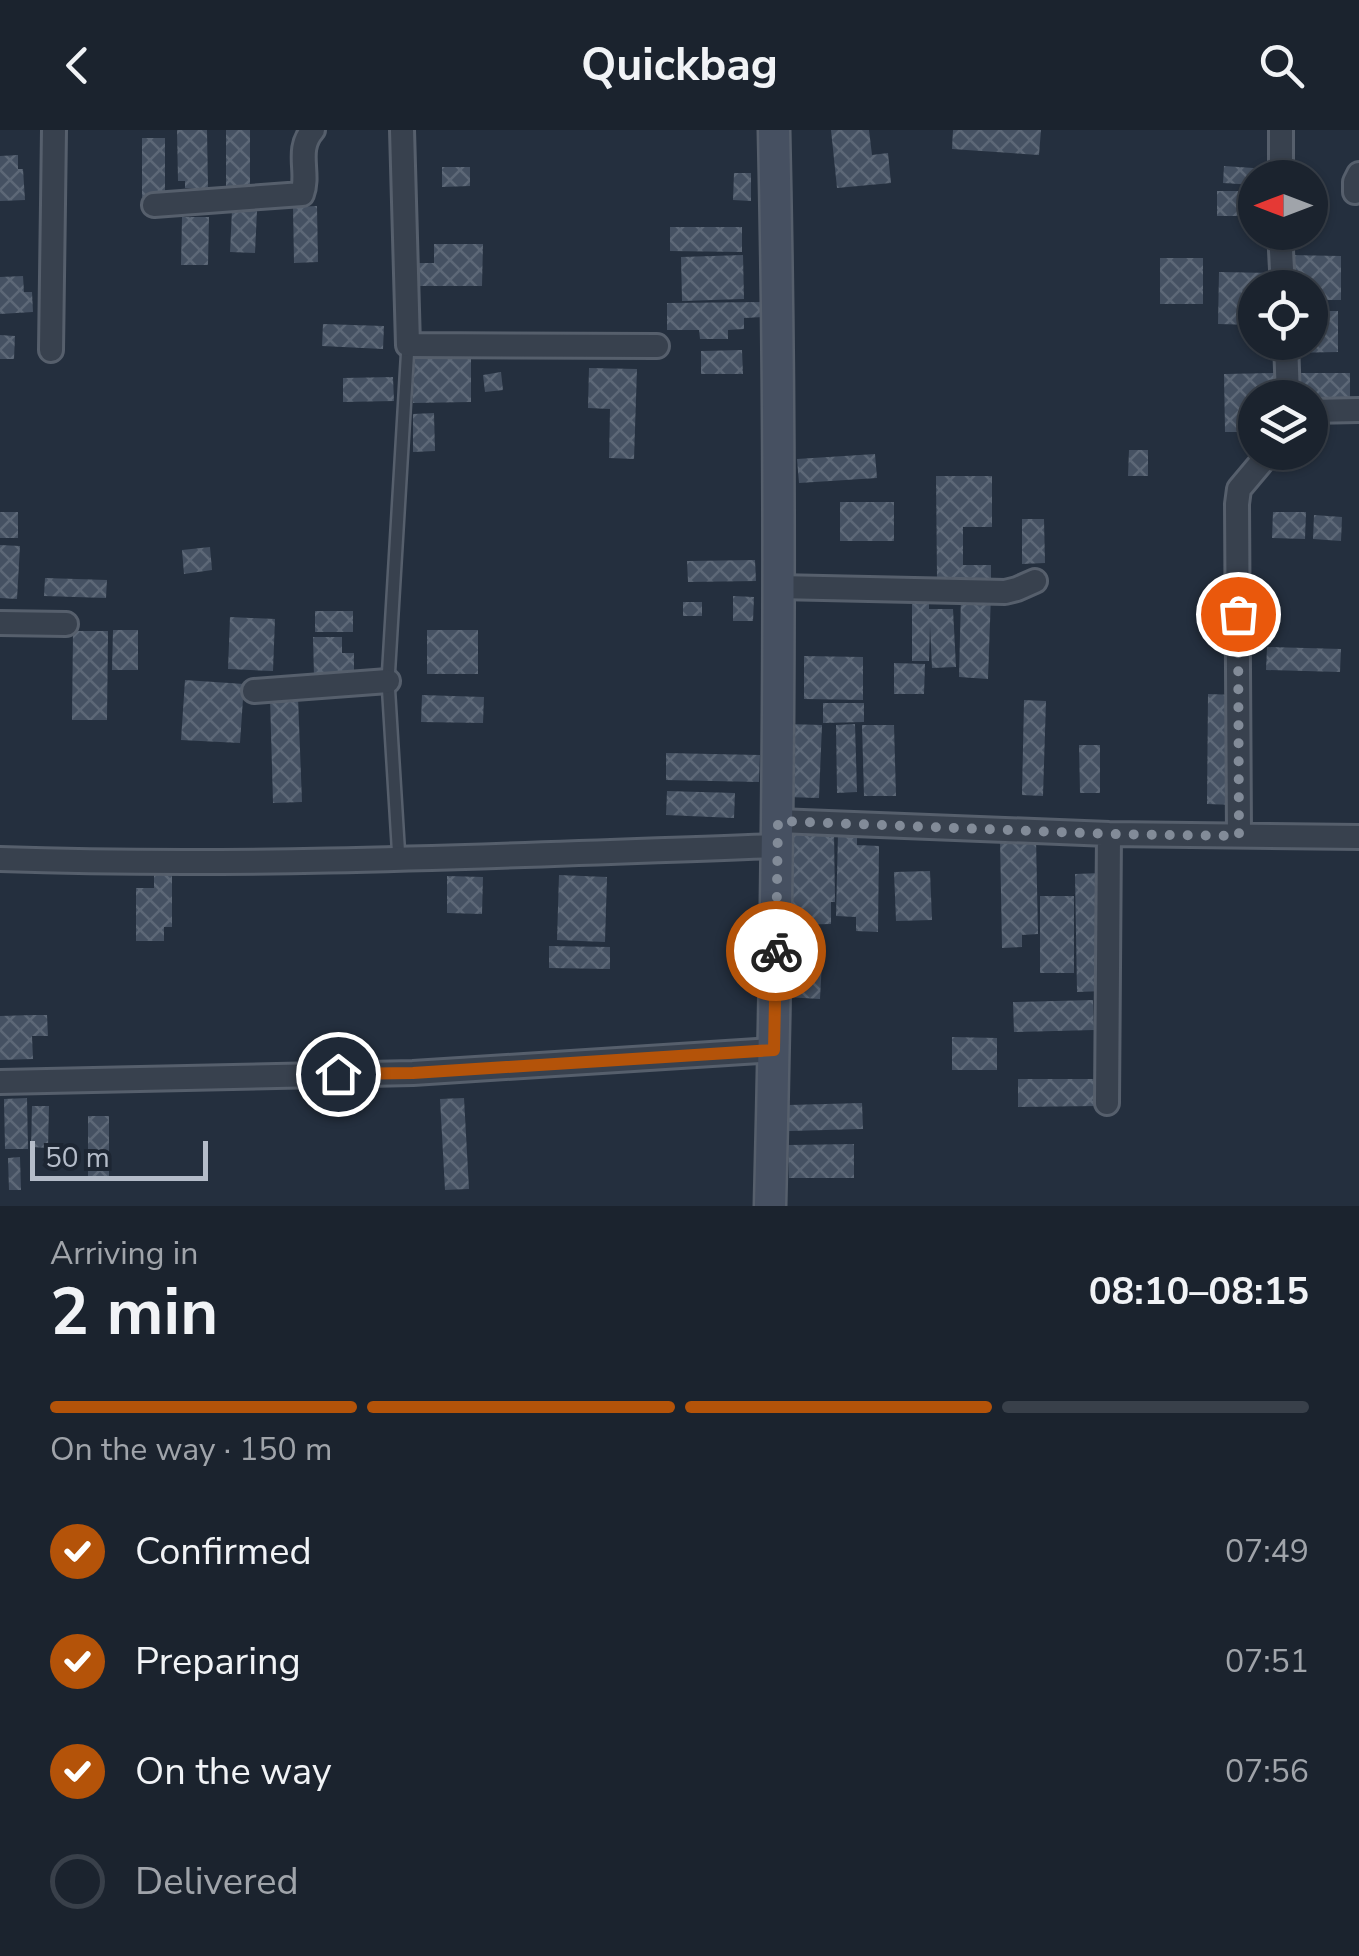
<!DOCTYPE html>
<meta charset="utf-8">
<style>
body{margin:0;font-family:"Nunito Sans",sans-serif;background:#282f3a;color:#f1f3f6;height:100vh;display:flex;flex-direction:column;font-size:38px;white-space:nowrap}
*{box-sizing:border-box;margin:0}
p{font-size:32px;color:#a0a4aa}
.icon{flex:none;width:55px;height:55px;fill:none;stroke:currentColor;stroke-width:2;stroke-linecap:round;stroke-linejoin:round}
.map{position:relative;height:1076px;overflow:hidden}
.drawer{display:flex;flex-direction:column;background:#1b232e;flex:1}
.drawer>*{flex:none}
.needle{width:65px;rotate:270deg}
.fabs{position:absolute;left:1238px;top:30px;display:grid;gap:20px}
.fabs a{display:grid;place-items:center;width:90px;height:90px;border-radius:50%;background:#1b232e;box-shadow:0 2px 8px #0004,0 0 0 2px #39404a;font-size:50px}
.scale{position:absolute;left:30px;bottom:25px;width:178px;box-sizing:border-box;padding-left:10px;border:5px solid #b4bcc9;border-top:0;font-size:28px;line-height:35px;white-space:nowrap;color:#b4bcc9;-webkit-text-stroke:8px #1d2633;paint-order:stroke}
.pin{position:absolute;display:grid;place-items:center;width:85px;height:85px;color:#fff;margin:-42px;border:5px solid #fff;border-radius:50%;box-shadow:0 2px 10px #0007}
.courier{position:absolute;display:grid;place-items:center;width:100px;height:100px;margin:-50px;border:8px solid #b45309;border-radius:50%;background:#fff;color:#222;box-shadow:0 2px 12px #0007}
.head em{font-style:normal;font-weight:700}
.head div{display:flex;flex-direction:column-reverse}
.head{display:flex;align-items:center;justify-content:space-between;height:170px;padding:0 50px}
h1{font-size:65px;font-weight:700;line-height:75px}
.bar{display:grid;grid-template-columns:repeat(4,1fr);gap:15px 10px;align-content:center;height:120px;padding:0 50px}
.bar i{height:12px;border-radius:8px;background:#39404a}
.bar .active{background:#b45309}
.bar p{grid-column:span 4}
ol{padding:0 50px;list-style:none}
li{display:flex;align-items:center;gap:30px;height:110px}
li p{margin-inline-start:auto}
li .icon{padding:10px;border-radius:50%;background:#b45309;color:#fff;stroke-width:4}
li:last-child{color:#a0a4aa}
li i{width:55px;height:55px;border:5px solid #39404a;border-radius:50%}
header{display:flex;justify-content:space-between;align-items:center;height:130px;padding:0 50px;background:#1b232e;font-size:45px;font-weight:700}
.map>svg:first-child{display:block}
.building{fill:url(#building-cross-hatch)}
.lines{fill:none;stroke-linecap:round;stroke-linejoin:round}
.lane-casing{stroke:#565f6c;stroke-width:16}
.street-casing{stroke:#565f6c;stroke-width:28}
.secondary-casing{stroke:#565f6c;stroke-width:35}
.lane{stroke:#38414e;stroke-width:11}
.street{stroke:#38414e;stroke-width:22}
.secondary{stroke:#465061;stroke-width:30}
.done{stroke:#828b98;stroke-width:10;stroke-dasharray:0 18}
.route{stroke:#b45309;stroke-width:12}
</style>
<header><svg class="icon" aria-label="back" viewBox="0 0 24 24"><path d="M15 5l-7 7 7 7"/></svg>Quickbag<svg class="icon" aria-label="search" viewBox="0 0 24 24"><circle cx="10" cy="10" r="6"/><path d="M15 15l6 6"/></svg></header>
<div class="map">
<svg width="1359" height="1076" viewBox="0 0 1359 1076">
<defs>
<pattern id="building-cross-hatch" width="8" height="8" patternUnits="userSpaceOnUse" patternTransform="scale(2.5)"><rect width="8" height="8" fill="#455162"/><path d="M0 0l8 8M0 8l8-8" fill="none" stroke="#5d6877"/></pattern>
</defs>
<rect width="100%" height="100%" fill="#242f3e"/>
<path class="building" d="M177,0H207L208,58H185V51H178Z
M226,0H250V63H226Z
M831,0H869L872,25L888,23L891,53L837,58Z
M953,0H1041L1039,25L952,19Z
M142,8H165V67H142Z
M18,25V39H23L25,70L0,71V26Z
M1224,36L1268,39V48H1255V55L1223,53Z
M442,37H470V56L442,57Z
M734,43H751V71L733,70Z
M1217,61H1255V86H1217Z
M317,76L318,132L294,133L293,77Z
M232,80L257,81L255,123L230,122Z
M182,87H209L208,135H181Z
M670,97H742V122L670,121Z
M434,114H483L482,156H417V133H434Z
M743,125L744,169L682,171L681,127Z
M1289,125L1341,126V170H1310V158H1288Z
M1160,128H1203V174H1160Z
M1219,142L1273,143V158H1255V195L1218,194Z
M23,146L24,162H32L33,182L0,184V147Z
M764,172V187L744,188V199L728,200V209H700L699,200H667V173Z
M1310,181H1338V222L1288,223V212H1310Z
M323,194L384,196L383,219L322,216Z
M0,205L15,206L14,229H0Z
M742,220L743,244H701V221Z
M412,221H471V272L413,273Z
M589,238L637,239L634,329L609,328L610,279L588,278Z
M501,242L503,260L485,262L483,245Z
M1274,243V268H1255V302H1225L1224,244Z
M1294,243H1350V271H1310V268H1294Z
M393,247L394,271L343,272V248Z
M434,283L435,321L413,322V284Z
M1129,320H1148V346H1128Z
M875,324L877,348L799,353L797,329Z
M936,346H992V397H963V435H991V448L937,449Z
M840,372H894V411H840Z
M0,382H18V408H0Z
M1273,382H1306L1305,409L1272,408Z
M1314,385L1342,387L1341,411L1313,409Z
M1022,389H1044L1045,433L1022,434Z
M0,415L20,416L17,469L0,468Z
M210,417L212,440L184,444L182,420Z
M755,430L756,451L688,452L687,431Z
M45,448L107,450L106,468L44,466Z
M961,464L991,465L988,549L959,547Z
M733,466L754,467L753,491H733Z
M912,466H929V479H953L956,537L932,538L930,496L929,531H912Z
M683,472H702V486H683Z
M315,481H353V502H315Z
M230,487L275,489L273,541L228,539Z
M113,500H138V540H112Z
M427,500H478V544H427Z
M73,501H108L107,590H72Z
M313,507H342V523H354V546L314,547Z
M1267,517L1341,519L1340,542L1266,540Z
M804,526L863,527V570L804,569Z
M894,533L925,534L924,564H894Z
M185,550L244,554L240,613L181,610Z
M1208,564L1236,565L1234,675L1207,674Z
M422,565L484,567L483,593L421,592Z
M298,567L302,672L273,673L270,568Z
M1024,570L1046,571L1043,666L1022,665Z
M823,573H864V592L823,593Z
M787,594L822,595L819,668L785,667Z
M855,594L857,662L837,663L836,595Z
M862,595H894L896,666H864Z
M1079,615H1100V663H1080Z
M666,623L760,625L759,652L666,650Z
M667,661L735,663L734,688L666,685Z
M784,701H834L835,772H831V794L783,795V773H792L791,755H785Z
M838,703H857V715L879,716L878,802L856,801V787L836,786Z
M1036,708L1038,804L1022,805V817L1002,818L1000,709Z
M930,741L932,790L896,791L894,742Z
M154,742H172V797H164V811H136V758H154Z
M1101,743L1105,861L1077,862L1075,744Z
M559,745L607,747L605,812L557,810Z
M447,746L483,747L482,784L447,783Z
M1040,766H1074V843H1040Z
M549,816L610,817V839L549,838Z
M787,830L822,831L820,869L786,867Z
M1093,870L1094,900L1014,902L1013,872Z
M32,885H47L48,906H32L33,929L0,930V886Z
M952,907L997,908V940H952Z
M1018,949H1097L1098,976L1018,977Z
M27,968L28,1019H5L4,969Z
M464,968L469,1059L445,1060L440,969Z
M862,973L863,999L789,1001L788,975Z
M32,976H49L48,1018L31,1017Z
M88,986H109V1047H88Z
M854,1014V1048H789L788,1015Z
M20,1027L21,1060H9L8,1028Z"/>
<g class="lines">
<g class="lane-casing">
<path id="lane" d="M399,730L388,551L408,215"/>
</g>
<g class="street-casing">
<path id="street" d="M402,0L408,215L657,216
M1281,48V0
M1355,62V52L1359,44
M154,75L302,64C310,43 295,20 313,0
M1280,102L1283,158
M1286,212L1288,268
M51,220L54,0
M1310,281L1359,280
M778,457L1005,462L1017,459L1035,451
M0,493L66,494
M254,561L388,551
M778,691L1109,704L1359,707
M1239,705L1237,374L1239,359L1270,322
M0,729C259,738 518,725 777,716
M0,952L413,943L774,920
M1107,973L1109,704"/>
</g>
<g class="secondary-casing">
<path id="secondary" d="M770,1076C779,717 782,359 774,0"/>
</g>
<use href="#lane" class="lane"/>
<use href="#street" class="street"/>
<use href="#secondary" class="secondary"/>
</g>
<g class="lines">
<path class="done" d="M776,821L778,691L1109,704L1239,706L1238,484"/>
<path class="route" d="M338,944L413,943L774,920L776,821"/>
</g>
</svg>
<div class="fabs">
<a><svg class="needle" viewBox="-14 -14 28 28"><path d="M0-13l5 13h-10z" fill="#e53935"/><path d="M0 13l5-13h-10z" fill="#a0a4aa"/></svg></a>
<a><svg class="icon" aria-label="locate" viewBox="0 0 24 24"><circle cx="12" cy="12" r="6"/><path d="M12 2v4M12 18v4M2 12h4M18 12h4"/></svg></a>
<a><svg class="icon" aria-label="layers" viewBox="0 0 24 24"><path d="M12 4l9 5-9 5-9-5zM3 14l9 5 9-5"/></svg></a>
</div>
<div class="scale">50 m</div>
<div class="pin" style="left:1238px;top:484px;background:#ea580c"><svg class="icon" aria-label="bag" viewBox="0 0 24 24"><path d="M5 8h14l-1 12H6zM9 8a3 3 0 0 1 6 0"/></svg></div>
<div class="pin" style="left:338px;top:944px;background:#1f2937"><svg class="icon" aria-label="home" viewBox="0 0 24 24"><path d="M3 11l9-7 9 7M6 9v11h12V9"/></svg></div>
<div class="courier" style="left:776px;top:821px"><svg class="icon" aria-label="bike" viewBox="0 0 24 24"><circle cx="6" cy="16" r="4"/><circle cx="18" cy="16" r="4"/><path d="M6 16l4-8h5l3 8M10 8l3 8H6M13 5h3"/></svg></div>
</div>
<section class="drawer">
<div class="head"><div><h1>2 min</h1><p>Arriving in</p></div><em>08:10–08:15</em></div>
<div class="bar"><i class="active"></i><i class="active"></i><i class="active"></i><i></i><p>On the way · 150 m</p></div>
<ol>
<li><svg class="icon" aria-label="check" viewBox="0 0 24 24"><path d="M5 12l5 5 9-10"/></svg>Confirmed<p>07:49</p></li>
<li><svg class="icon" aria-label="check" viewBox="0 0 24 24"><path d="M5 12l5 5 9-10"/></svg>Preparing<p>07:51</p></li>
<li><svg class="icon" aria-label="check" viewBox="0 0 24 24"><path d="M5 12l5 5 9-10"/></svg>On the way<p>07:56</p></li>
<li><i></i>Delivered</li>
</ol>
</section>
